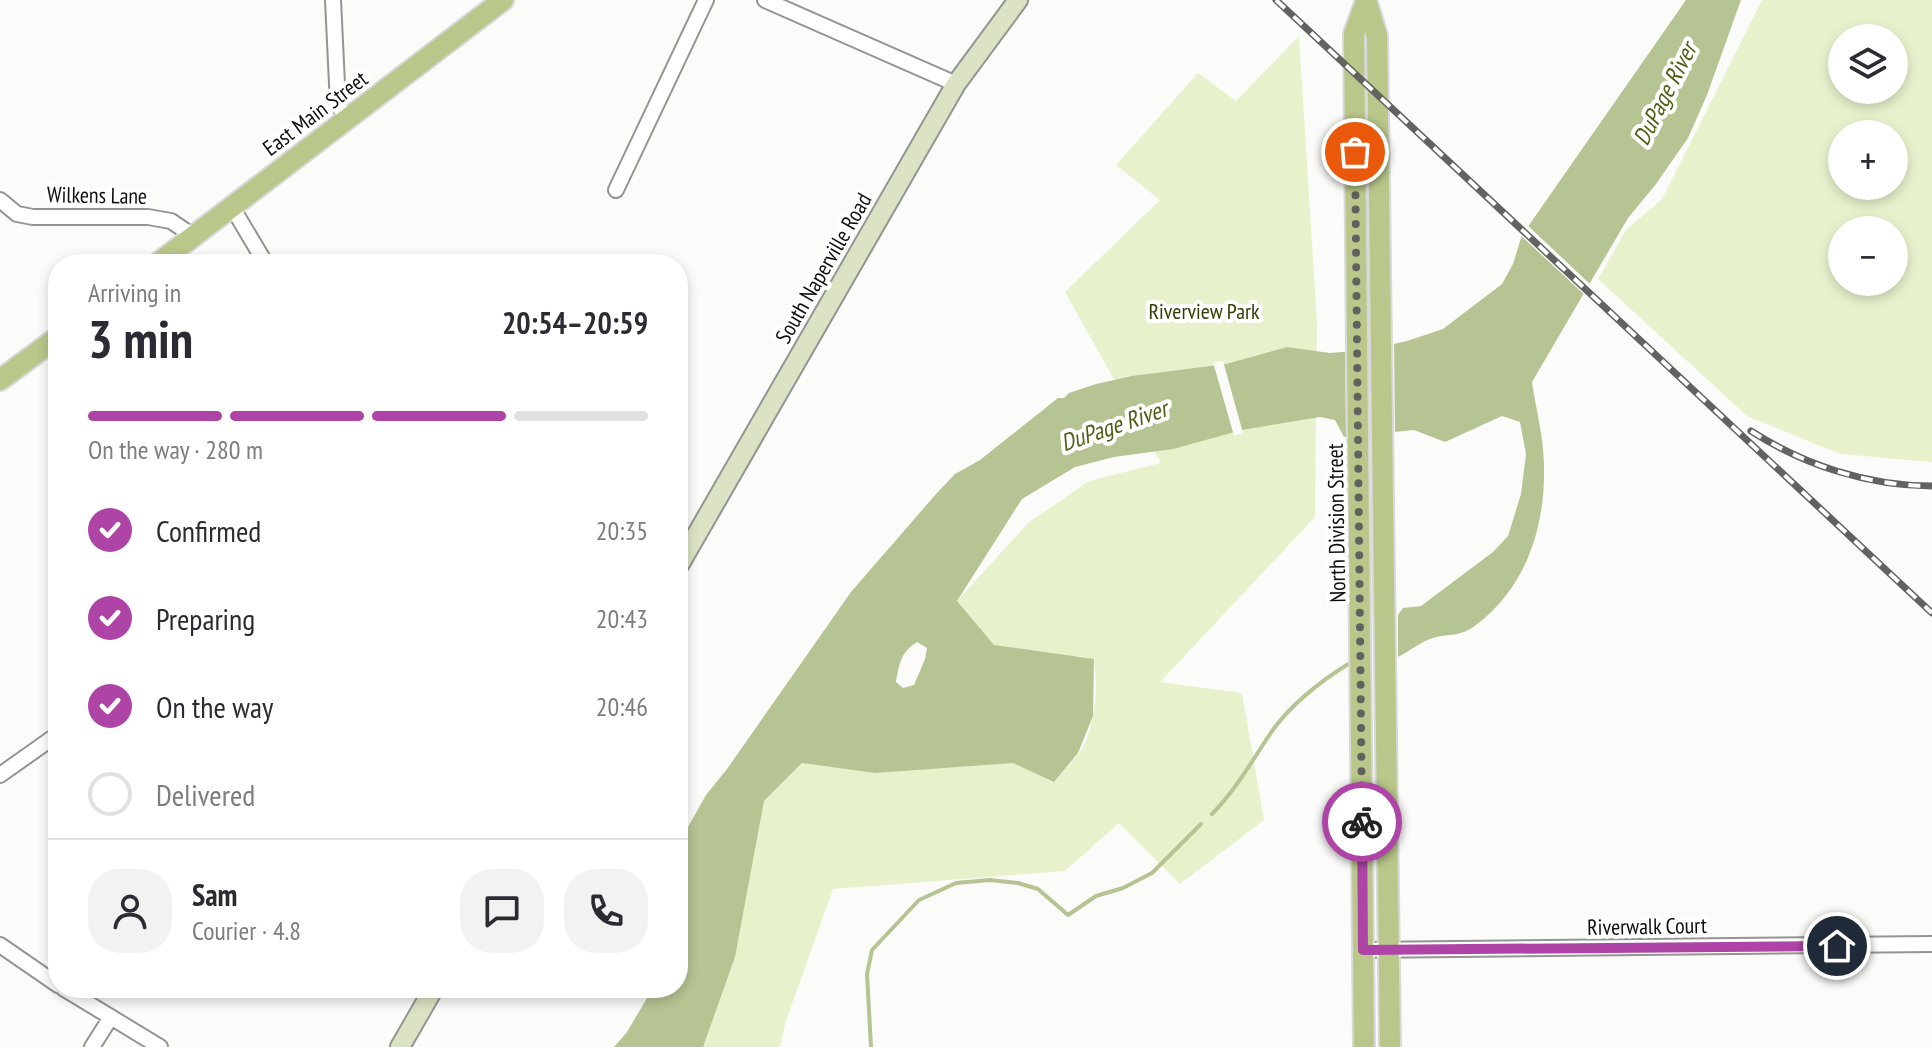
<!DOCTYPE html>
<meta charset="utf-8">
<style>
body{margin:0;font-family:"PT Sans Narrow",sans-serif;background:#f2f2f3;color:#2b2b33;height:100vh;display:flex;flex-direction:column;font-size:30px;white-space:nowrap}
*{box-sizing:border-box;margin:0}
p{font-size:26px;color:#7c7c81}
.icon{flex:none;width:44px;height:44px;fill:none;stroke:currentColor;stroke-width:2;stroke-linecap:round;stroke-linejoin:round}
.map{position:relative;flex:1;overflow:hidden}
.side{position:absolute;left:48px;top:254px;width:640px;height:744px;display:flex;flex-direction:column;background:#fff;border-radius:32px;box-shadow:0 4px 12px #0003}
.side>*{flex:none}
.controls{position:absolute;left:1828px;top:24px;display:grid;gap:16px}
.controls a{display:grid;place-items:center;width:80px;height:80px;border-radius:50%;background:#fff;box-shadow:0 4px 12px #0003;font-size:40px}
.pin{position:absolute;display:grid;place-items:center;width:68px;height:68px;color:#fff;margin:-34px;border:4px solid #fff;border-radius:50%;box-shadow:0 2px 8px #0007}
.courier{position:absolute;display:grid;place-items:center;width:80px;height:80px;margin:-40px;border:6px solid #ae45a6;border-radius:50%;background:#fff;color:#222;box-shadow:0 2px 10px #0007}
.headline em{font-style:normal;font-weight:600}
.headline div{display:flex;flex-direction:column-reverse}
.headline{display:flex;align-items:center;justify-content:space-between;height:136px;padding:0 40px}
h1{font-size:52px;font-weight:600;line-height:60px}
.bar{display:grid;grid-template-columns:repeat(4,1fr);gap:12px 8px;align-content:center;height:96px;padding:0 40px}
.bar i{height:10px;border-radius:6px;background:#e1e1e2}
.bar .current{background:#ae45a6}
.bar p{grid-column:span 4}
.line{display:flex;align-items:center;gap:20px;padding:0 40px;border-top:2px solid #e1e1e2}
.line div{flex:1}
.round{display:grid;place-items:center;flex:none;width:84px;height:84px;border-radius:32px;background:#f2f2f3}
ol{padding:0 40px;list-style:none}
li{display:flex;align-items:center;gap:24px;height:88px}
li p{margin-inline-start:auto}
li .icon{padding:8px;border-radius:50%;background:#ae45a6;color:#fff;stroke-width:4}
li:last-child{color:#7c7c81}
li i{width:44px;height:44px;border:4px solid #e1e1e2;border-radius:50%}
.map>svg:first-child{display:block}
.green{fill:#e7f2cd;fill-rule:evenodd}
.water{fill:#b6c493;fill-rule:evenodd}
.pier{fill:#fbfcf9}
.lines{fill:none;stroke-linecap:round;stroke-linejoin:round}
.stream{stroke:#b6c493;stroke-width:4}
.minor-casing{stroke:#949592;stroke-width:18}
.secondary-casing{stroke:#949592;stroke-width:22}
.primary-casing{stroke:#d8d8d8;stroke-width:24}
.minor{stroke:#fff;stroke-width:14}
.secondary{stroke:#dce3c4;stroke-width:18}
.primary{stroke:#b9c78a;stroke-width:20}
.rail-casing{stroke:#626261;stroke-width:7}
.rail{stroke:#fff;stroke-width:4;stroke-dasharray:12;stroke-linecap:butt}
.done{stroke:#616160;stroke-width:8;stroke-dasharray:0 14.4}
.route{stroke:#ae45a6;stroke-width:10}
.labels{text-anchor:middle;stroke-width:8;stroke-linejoin:round;paint-order:stroke}
.street-label{font-size:22px;fill:#0e0e0d;stroke:#fff}
.park-label{font-size:22px;fill:#333e05;stroke:#fff}
.water-label{font-size:24px;font-style:italic;fill:#505f16;stroke:#fff}
</style>
<div class="map">
<svg width="1932" height="1047" viewBox="0 0 1932 1047">
<rect width="100%" height="100%" fill="#fbfcf9"/>
<path class="green" d="M1762,0H1932V462L1840,454L1747,416L1598,279L1626,230L1662,199ZM1894,38V90H1842V38ZM1894,134V186H1842V134ZM1842,230H1894V282H1842Z
M1299,36L1317,323L1315,517L1160,682L1242,693L1264,820L1180,884L1119,823L1065,871L833,889L785,1024L780,1047H703L739,929L764,801L802,763L933,766L1013,763L1054,782C1063,771 1076,759 1083,747C1096,721 1098,687 1094,659C1067,652 1014,658 994,645C982,638 966,613 957,601L1028,523L1089,481L1161,463L1065,292L1160,200L1116,165L1196,75L1198,73L1236,101Z
M1363,36H1369L1372,328H1366Z
M1372,492L1374,494L1376,606L1370,612L1368,494Z"/>
<path class="water" d="M1686,0H1741L1707,95L1688,138L1656,184L1628,218L1532,382C1535,404 1541,426 1543,449C1549,514 1531,584 1476,625C1460,638 1446,633 1430,639C1419,643 1408,652 1398,657V615L1403,608L1421,606L1493,552L1508,536L1521,494L1526,454L1520,422L1502,416L1445,442L1414,430L1344,437L1335,420L1320,417L1242,430L1173,449L1114,457L1075,467L1022,499L957,601L994,645L1094,659L1093,716L1078,753L1054,782L1013,763L875,773L802,763L764,801L735,957L703,1047H614L627,1032L653,988H678V928L684,916L678,914V839L684,834L706,795L727,769L851,592L936,494L955,474L980,460L1058,398H1064L1069,393L1096,384L1132,376L1226,364L1287,347L1330,353L1367,350L1407,341L1443,329L1502,284L1513,264L1522,235ZM917,642L927,648L925,659L914,685L903,688L896,682C899,664 901,652 917,642Z"/>
<path class="pier" d="M1525,223L1593,287L1587,297L1518,233Z
M1394,340L1395,437L1346,441L1345,348Z
M1223,361L1243,433L1234,436L1213,362Z"/>
<g class="lines">
<path class="stream" d="M1212,814C1235,791 1252,761 1270,734C1291,703 1322,680 1353,661
M871,1047L867,974L872,950L919,900L956,883L990,880L1018,883L1038,889L1068,915L1096,896L1123,888L1152,873L1201,824"/>
<g class="minor-casing">
<path id="minor" d="M333,0L338,105L347,118
M765,0L956,84
M616,190L706,0
M0,200L17,214L33,217H148L171,221L193,236
M232,207L266,264
M0,775L58,734
M0,945L58,985
M1363,950L1932,944
M63,988L160,1047
M92,1047L111,1017"/>
</g>
<g class="secondary-casing">
<path id="secondary" d="M678,567L956,84L1018,0
M400,1047L434,988"/>
</g>
<g class="primary-casing">
<path id="primary" d="M1366,0L1377,36L1390,1047
M157,264L503,0
M0,380L58,337
M1364,1047L1354,34L1366,1"/>
</g>
<use href="#minor" class="minor"/>
<use href="#secondary" class="secondary"/>
<use href="#primary" class="primary"/>
<g class="rail-casing">
<path id="rail" d="M1276,0L1932,613
M1751,431C1804,465 1868,486 1932,486"/>
</g>
<use href="#rail" class="rail"/>
</g>
<g class="lines">
<path class="done" d="M1355,152L1362,822"/>
<path class="route" d="M1362,822L1363,950L1837,946"/>
</g>
<g class="labels">
<g class="street-label">
<text transform="translate(315 113) rotate(-37)" y="8">East Main Street</text>
<text transform="translate(97 195) rotate(1)" y="8">Wilkens Lane</text>
<text transform="translate(823 268) rotate(-60)" y="8">South Naperville Road</text>
<text transform="translate(1336 523) rotate(-91)" y="8">North Division Street</text>
<text transform="translate(1647 926) rotate(-1)" y="8">Riverwalk Court</text>
</g>
<g class="park-label">
<text x="1204" y="319">Riverview Park</text>
</g>
<g class="water-label">
<text transform="translate(1665 94) rotate(-63)" y="8">DuPage River</text>
<text transform="translate(1114 426) rotate(-19)" y="8">DuPage River</text>
</g>
</g>
</svg>
<div class="controls">
<a><svg class="icon" aria-label="layers" viewBox="0 0 24 24"><path d="M12 4l9 5-9 5-9-5zM3 14l9 5 9-5"/></svg></a>
<a>+</a>
<a>−</a>
</div>
<div class="pin" style="left:1355px;top:152px;background:#ea580c"><svg class="icon" aria-label="bag" viewBox="0 0 24 24"><path d="M5 8h14l-1 12H6zM9 8a3 3 0 0 1 6 0"/></svg></div>
<div class="pin" style="left:1837px;top:946px;background:#1f2937"><svg class="icon" aria-label="home" viewBox="0 0 24 24"><path d="M3 11l9-7 9 7M6 9v11h12V9"/></svg></div>
<div class="courier" style="left:1362px;top:822px"><svg class="icon" aria-label="bike" viewBox="0 0 24 24"><circle cx="6" cy="16" r="4"/><circle cx="18" cy="16" r="4"/><path d="M6 16l4-8h5l3 8M10 8l3 8H6M13 5h3"/></svg></div>
<section class="side">
<div class="headline"><div><h1>3 min</h1><p>Arriving in</p></div><em>20:54–20:59</em></div>
<div class="bar"><i class="current"></i><i class="current"></i><i class="current"></i><i></i><p>On the way · 280 m</p></div>
<ol>
<li><svg class="icon" aria-label="check" viewBox="0 0 24 24"><path d="M5 12l5 5 9-10"/></svg>Confirmed<p>20:35</p></li>
<li><svg class="icon" aria-label="check" viewBox="0 0 24 24"><path d="M5 12l5 5 9-10"/></svg>Preparing<p>20:43</p></li>
<li><svg class="icon" aria-label="check" viewBox="0 0 24 24"><path d="M5 12l5 5 9-10"/></svg>On the way<p>20:46</p></li>
<li><i></i>Delivered</li>
</ol>
<div class="line" style="height:144px"><a class="round"><svg class="icon" aria-label="person" viewBox="0 0 24 24"><circle cx="12" cy="8" r="4"/><path d="M4 21q1-7 8-7t8 7"/></svg></a><div><b>Sam</b><p>Courier · 4.8</p></div><a class="round"><svg class="icon" aria-label="chat" viewBox="0 0 24 24"><path d="M4 5h16v11H9l-5 4z"/></svg></a><a class="round"><svg class="icon" aria-label="phone" viewBox="0 0 24 24"><path d="M5 4h4l2 5-3 2q2 4 5 5l2-3 5 2v4C11 20 4 13 5 4z"/></svg></a></div>
</section>
</div>
